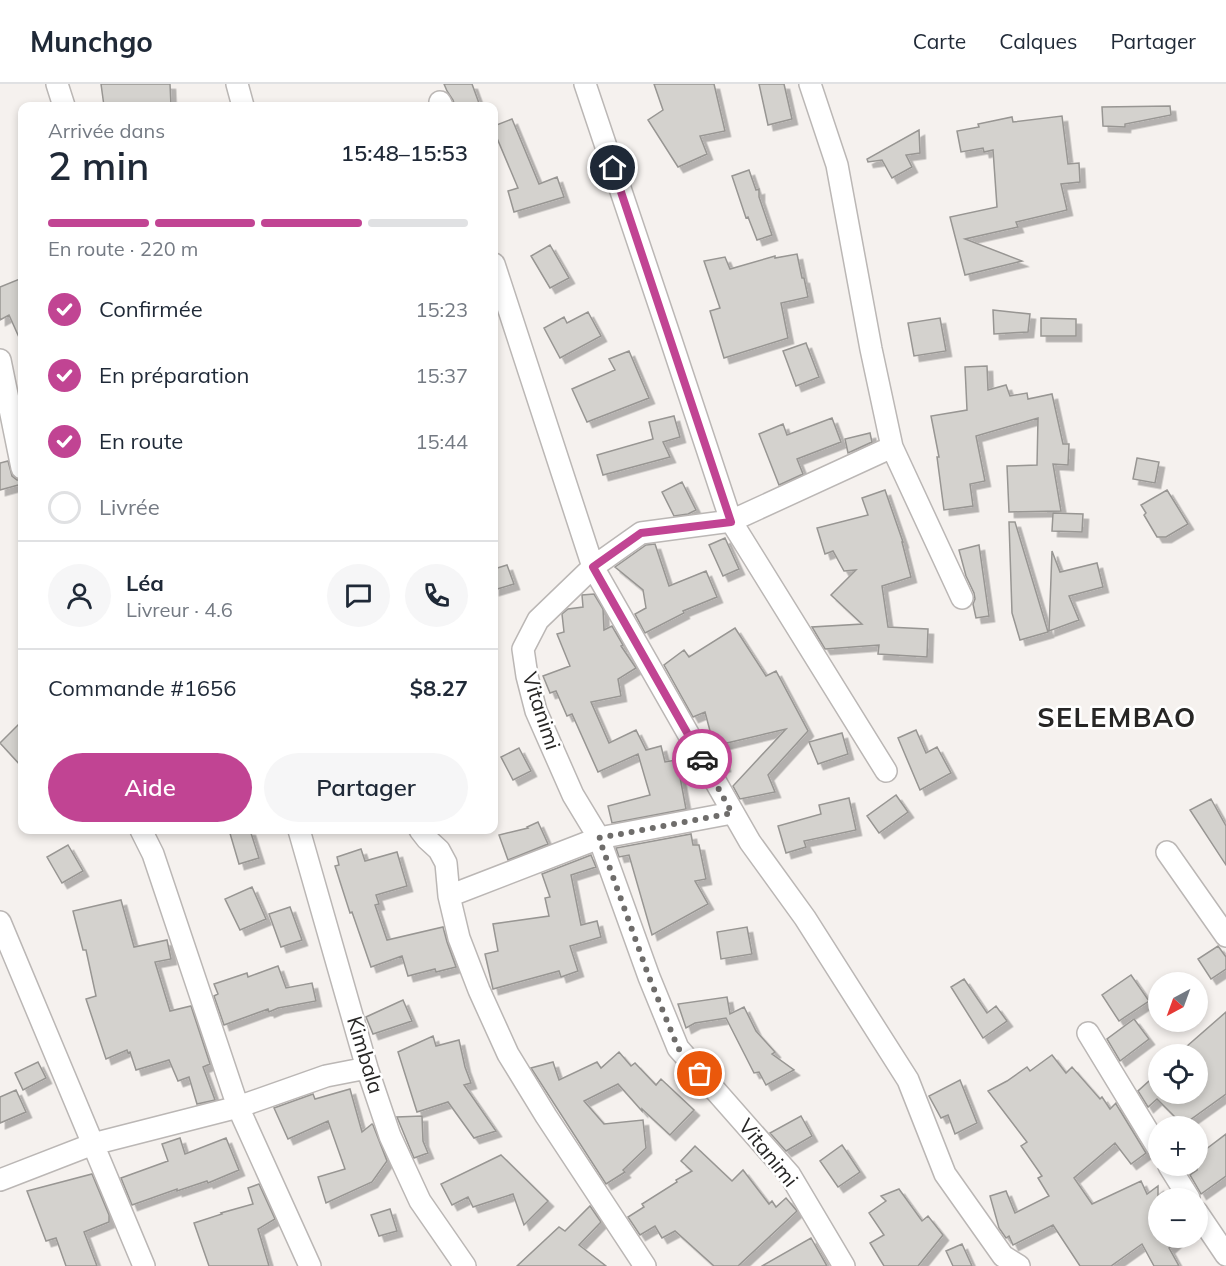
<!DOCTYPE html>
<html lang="fr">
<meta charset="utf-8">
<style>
body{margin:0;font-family:Mulish,sans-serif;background:#f6f6f7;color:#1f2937;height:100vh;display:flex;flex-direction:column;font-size:22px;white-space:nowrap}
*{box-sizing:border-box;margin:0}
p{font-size:20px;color:#747a83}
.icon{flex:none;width:33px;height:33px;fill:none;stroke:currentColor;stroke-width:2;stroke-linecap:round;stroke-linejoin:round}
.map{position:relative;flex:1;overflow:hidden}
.panel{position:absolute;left:18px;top:18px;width:480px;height:732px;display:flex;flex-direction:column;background:#fff;border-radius:12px;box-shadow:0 3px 9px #0003}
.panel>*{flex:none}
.needle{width:39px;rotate:221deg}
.controls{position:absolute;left:1148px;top:888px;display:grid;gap:12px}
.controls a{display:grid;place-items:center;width:60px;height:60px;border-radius:50%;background:#fff;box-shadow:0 3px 9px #0003;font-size:30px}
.pin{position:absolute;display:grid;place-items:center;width:51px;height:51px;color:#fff;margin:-26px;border:3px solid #fff;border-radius:50%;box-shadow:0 2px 6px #0007}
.courier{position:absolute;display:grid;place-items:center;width:60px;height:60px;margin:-30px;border:4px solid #c14493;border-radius:50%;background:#fff;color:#222;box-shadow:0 2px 8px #0007}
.headline em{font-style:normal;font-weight:600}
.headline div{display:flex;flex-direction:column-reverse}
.headline{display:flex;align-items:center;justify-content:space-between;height:102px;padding:0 30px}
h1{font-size:39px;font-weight:600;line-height:45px}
.bar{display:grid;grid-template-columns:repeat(4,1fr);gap:9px 6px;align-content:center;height:72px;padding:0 30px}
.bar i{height:8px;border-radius:4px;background:#e0e1e3}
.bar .selected{background:#c14493}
.bar p{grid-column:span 4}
.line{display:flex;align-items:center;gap:15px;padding:0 30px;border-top:2px solid #e0e1e3}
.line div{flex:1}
.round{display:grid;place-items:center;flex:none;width:63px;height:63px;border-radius:32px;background:#f6f6f7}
ol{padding:0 30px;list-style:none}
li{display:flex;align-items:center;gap:18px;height:66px}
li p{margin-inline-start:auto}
li .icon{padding:6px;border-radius:50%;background:#c14493;color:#fff;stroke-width:4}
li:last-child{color:#747a83}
li i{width:33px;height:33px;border:3px solid #e0e1e3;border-radius:50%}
.primary-button{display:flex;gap:12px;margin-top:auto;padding:12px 30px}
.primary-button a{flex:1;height:69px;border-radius:36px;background:#c14493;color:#fff;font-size:24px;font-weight:600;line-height:69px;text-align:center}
.primary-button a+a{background:#f6f6f7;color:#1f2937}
header{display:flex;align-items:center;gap:36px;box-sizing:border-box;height:84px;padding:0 30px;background:#fff;border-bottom:2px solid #e0e1e3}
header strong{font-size:28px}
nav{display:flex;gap:33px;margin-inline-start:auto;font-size:21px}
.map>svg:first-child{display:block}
.building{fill:#d4d2ce;stroke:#989693;stroke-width:1.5;filter:url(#shadow)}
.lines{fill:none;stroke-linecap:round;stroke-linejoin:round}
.street-casing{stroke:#bbb7b5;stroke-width:24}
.street{stroke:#fff;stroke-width:21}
.done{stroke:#6f6d6b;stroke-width:6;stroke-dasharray:0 10.8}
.route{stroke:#c14493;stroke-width:8}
.labels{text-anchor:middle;stroke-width:5;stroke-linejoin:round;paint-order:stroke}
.street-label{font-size:21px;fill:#272625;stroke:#fff}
.district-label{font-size:27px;font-weight:bold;letter-spacing:1.5px;fill:#272625;stroke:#fff}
</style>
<header>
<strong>Munchgo</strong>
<nav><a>Carte</a><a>Calques</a><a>Partager</a></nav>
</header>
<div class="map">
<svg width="1226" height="1182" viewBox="0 0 1226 1182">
<defs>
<filter id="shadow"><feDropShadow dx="5.5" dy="5.5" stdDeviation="0" flood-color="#0004"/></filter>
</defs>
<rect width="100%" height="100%" fill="#f5f1ee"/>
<path class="building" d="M101,0H170L171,22H104Z
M444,0H472L480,22H455L453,16L447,7Z
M654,0H714L725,47L700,52L707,70L678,83L648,36L663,26Z
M759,0H784L792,35L768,41Z
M1170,22L1171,31L1125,40V43L1103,42L1102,23Z
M1062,32L1068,80L1079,79L1080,98L1061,100L1067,126L1016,138L1018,143L965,155L1022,177L965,191L950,133L997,123L993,66L984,68L983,64L961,68L957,47L979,43L978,40L1012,33L1013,38Z
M512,35L539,100L557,93L564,113L514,128L508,107L518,104L494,47V42Z
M919,46L920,69L906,71L912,83L892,94L882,76L868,78L867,75Z
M749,86L756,106L759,105V113L772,151L757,156L748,133L746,134L732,92Z
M550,161L569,194L550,204L531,172Z
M797,170L802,194H804L808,213L781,219L788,254L724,274L710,227L720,224L704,177L725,173L730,185L775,172V174Z
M22,194V260L9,231L0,236V203Z
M993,226L1030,230L1028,248L994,250Z
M588,228L601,252L560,274L544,244L564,233L567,239Z
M940,234L946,267L914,272L908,239Z
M1041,234L1076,235V252H1041Z
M806,259L819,293L796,302L783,267Z
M629,267L649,314L587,338L572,305L615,286L609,275Z
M987,282L988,306L1006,301L1010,312L1027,309L1028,315L1052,310L1063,360H1069L1068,381L1053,380L1061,427L1009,428L1007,382L1037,381L1038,334L976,352L985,397L970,400L973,422L944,426L937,373H939L931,332L967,326L965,283Z
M674,332L680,353L663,358L670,373L603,391L597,371L653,355L649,338Z
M832,334L841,358L797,375L803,390L779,401L759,350L783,340L787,351Z
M870,349L872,358L848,369L845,355Z
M1137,374L1159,378L1155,399L1133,395Z
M8,377L12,392L17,396H21L22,400L0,406V379Z
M682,398L696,426L688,430L674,432L662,408Z
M885,406L903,458H902L911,493L882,502L888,543L928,545L927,573L878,570L879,561L825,565L812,543L862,540L831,511L856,486L844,487L833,467L825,470L817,444L868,431L862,414Z
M1167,406L1188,440L1166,453H1157L1144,431L1146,429L1141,421Z
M1053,429L1083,430L1082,448L1052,447Z
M1009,438H1015L1048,548L1020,556L1012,529Z
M725,454L739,485L723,492L709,461Z
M655,460L669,502L706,487L717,513L683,527L684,529L645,549L635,530L646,524L643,506L615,483L646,461Z
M979,461L989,532L976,534L973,520L975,515L974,509L966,492L959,466Z
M1052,467L1060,488L1097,479L1103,503L1069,512L1079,536L1049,547Z
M507,481L514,500L494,506V485Z
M594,510L603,525L604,546L612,542L623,561L621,562L636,584L618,595L621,612L591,618L609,659L636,646L646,666L661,662L665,678L687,674L696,689L680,693L686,725L612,739L608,722L650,711L638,670L598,688L572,630L567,632L556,607L550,609L543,592L570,582L557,550L564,548L562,530L568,525L583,523L582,511Z
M735,544L766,592L776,587L808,647L768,691L775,708L740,715L733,702L786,645L714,662L705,628L693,633L664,581L684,566L689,573Z
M22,637V683L0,659Z
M916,646L926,669L937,663L951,689L920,706L898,654Z
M842,649L848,670L818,680L809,658Z
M519,664L531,687L513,696L501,673Z
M721,667L725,682L722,683L714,669Z
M896,711L908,728L879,749L867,732Z
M849,714L856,746L804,757L806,763L786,769L778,742L821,730L819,721Z
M1211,715L1226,742V781L1190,726Z
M538,738L548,760L508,776L499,751L528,744L527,743Z
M229,746H250L259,774L239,780Z
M691,750L693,761H699L706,795L695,797L708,820L652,851L629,771L619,773L616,764Z
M68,761L83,787L62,799L47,773Z
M361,765L365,777L397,768L407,802L376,811L379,820L375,821L387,856L443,843L447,858L456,883L436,888L435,885L408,892L402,872L371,883L352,828L350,829L335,782L339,781L337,773Z
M591,771L596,783L571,791L581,841L597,837L601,853L570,862L578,887L561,893L559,887L493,905L485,870L498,867L493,840L549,832L545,814L550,813L542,790Z
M252,803L266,835L240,846L225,815Z
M121,816L134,863L167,856L171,875L155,878L170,927L191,922L210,980L203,983L215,1016L197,1020L189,993L178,997L169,976L136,986L130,968L128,969L127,966L106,975L86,915L96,912L86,866H83L73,827Z
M290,823L302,856L281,863L269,830Z
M747,843L752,870L721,875L717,848Z
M1218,862L1226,873V885L1211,895L1198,875Z
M278,882L286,904L312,899L316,917L278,924L269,928L268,925L224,941L214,912L218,910L214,900L247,889L248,893Z
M1131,891L1149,917L1119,937L1102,911Z
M964,895L987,929L996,922L1007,937L983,954L951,903Z
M727,913L730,930L744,923L756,947L775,968L772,970L794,986L766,1001L759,988L754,989L726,934L695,939L686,944L678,920Z
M403,916L412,937L373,950L366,933Z
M1226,928V1010L1183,1041L1157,1015L1148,1023L1138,1007L1158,989V1010H1197V970H1178Z
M1134,935L1149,955L1120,977L1107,955Z
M433,952L436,962L459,956L465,983L471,999L464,1001L496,1047L474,1054L448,1018L417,1028L398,968Z
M619,968L631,982L635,979L656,1001L661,995L694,1026L670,1051L642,1025V1027L618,1000L584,1017L604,1040L643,1036L646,1064L623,1086L625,1088L606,1100L531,984L553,978L559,996L597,978L601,984Z
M1052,971L1066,989L1072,983L1100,1015L1102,1013L1110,1025L1116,1019V1020L1146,1069L1131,1080L1115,1059L1074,1094L1092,1120L1141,1097L1147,1110L1158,1102V1154H1180L1169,1164L1179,1182H1154L1142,1160L1111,1182H1080L1053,1141L1013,1161L1009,1152L1006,1154L999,1144L990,1112L1006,1107L1015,1129L1049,1112L1038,1094L1042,1092L1021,1062L1027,1058L988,1007L1007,997L1027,983L1030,987Z
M38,978L46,994L23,1006L15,989Z
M960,996L977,1039L955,1050L948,1031L941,1034L929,1012Z
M350,1005L362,1048L372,1040L373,1041L387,1077L372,1098L326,1119L318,1093L345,1085L328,1037L288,1055L274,1024L313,1010L315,1015Z
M16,1006L26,1028L0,1039V1013Z
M422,1032L423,1057L428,1069L414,1074L397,1033Z
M801,1032L812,1052L786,1067L770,1049Z
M1226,1050V1092L1201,1110L1190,1091L1197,1086V1072Z
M180,1054L185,1070L226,1054L239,1086L208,1099L207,1097L177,1107V1105L132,1121L121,1094L168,1077L162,1060Z
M842,1061L860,1088L838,1103L820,1077Z
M695,1062L732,1097L743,1086L769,1120L772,1117L776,1123L786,1114L797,1127L738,1182H714L675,1147L662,1154L655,1142L640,1151L628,1133L644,1123L642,1120L677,1098L676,1096L692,1087L681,1077Z
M501,1071L548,1117L524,1141L513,1110L473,1123L468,1113L452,1121L441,1100Z
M92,1090L109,1131V1138L84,1148L97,1182H66L56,1154L46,1157L27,1107Z
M259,1100L275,1135L258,1145L269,1182H209L194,1139L222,1130L221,1129L253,1120L248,1104Z
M899,1105L922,1137L928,1132L943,1151L918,1182H884L870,1159L884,1151L869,1129L886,1117L881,1112Z
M590,1122L601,1138L579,1161L606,1182H517L559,1143L565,1147Z
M390,1125L397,1147L379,1152L371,1131Z
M811,1154L827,1182H762Z
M962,1160L972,1182H953L946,1167Z"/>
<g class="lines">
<g class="street-casing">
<path id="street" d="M57,0L64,22
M237,0L243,22
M585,0L670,253L731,437L886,687
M810,0L837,81L871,265L892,363L962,514
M440,18L442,22
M494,180L593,483L750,758L805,834L908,996L945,1090L1003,1172L1019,1182
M0,276L22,384
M141,746L153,770L238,1023L310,1182
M299,746L367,984L390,1052L420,1117L465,1182
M420,746L427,755L439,766L446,779L449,812L459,854L479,906L508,970L546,1032L645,1182
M1167,768L1226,852
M449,812L599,754L732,729
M0,838L144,1182
M1088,949L1158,1064
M1169,1082L1189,1114
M0,1096L93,1060L238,1023L326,992L367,984
M1197,1128L1226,1171
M844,1182L790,1091L678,964L649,893L599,754L573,711L536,627L527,592L523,565L538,536L593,483L641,449L731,437L892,363"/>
</g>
<use href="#street" class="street"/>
</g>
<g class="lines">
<path class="done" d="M700,990L678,964L649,893L599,754L732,729L702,675"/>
<path class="route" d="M613,84L731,438L641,449L593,483L702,675"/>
</g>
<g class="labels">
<g class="street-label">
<text transform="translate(541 627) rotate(72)" y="7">Vitanimi</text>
<text transform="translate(365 971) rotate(73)" y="7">Kimbala</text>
<text transform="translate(768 1069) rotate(51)" y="7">Vitanimi</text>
</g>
<g class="district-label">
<text x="1117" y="643">SELEMBAO</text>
</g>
</g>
</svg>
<div class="controls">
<a><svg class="needle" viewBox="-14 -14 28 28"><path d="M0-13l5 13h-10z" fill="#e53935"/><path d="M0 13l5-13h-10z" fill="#747a83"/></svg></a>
<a><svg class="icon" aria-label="locate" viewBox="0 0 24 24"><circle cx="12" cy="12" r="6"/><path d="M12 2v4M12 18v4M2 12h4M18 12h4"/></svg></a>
<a>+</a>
<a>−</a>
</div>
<div class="pin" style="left:700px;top:990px;background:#ea580c"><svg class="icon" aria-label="bag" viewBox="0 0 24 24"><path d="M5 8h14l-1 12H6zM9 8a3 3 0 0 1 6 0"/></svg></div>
<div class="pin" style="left:613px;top:84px;background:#1f2937"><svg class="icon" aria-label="home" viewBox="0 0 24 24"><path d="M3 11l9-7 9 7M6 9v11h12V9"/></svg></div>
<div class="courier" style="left:702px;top:675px"><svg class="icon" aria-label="car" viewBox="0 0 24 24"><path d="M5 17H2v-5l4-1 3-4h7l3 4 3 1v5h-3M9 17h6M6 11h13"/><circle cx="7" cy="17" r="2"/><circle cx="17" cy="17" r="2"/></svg></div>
<section class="panel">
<div class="headline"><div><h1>2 min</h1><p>Arrivée dans</p></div><em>15:48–15:53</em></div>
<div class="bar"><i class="selected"></i><i class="selected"></i><i class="selected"></i><i></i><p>En route · 220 m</p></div>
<ol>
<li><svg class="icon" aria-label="check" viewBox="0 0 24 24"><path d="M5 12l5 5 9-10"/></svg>Confirmée<p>15:23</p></li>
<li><svg class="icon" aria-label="check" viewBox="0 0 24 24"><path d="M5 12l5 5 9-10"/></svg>En préparation<p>15:37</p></li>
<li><svg class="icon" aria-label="check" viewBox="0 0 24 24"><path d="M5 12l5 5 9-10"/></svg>En route<p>15:44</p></li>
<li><i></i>Livrée</li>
</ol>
<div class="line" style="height:108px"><a class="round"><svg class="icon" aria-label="person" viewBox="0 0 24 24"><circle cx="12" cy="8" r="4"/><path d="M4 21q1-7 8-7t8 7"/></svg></a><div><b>Léa</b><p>Livreur · 4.6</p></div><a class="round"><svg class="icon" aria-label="chat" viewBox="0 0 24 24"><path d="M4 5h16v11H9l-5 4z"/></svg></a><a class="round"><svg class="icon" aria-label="phone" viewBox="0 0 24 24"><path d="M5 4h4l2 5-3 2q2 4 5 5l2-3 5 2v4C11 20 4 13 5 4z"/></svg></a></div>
<div class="line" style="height:78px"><div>Commande #1656</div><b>$8.27</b></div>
<div class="primary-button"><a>Aide</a><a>Partager</a></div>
</section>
</div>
